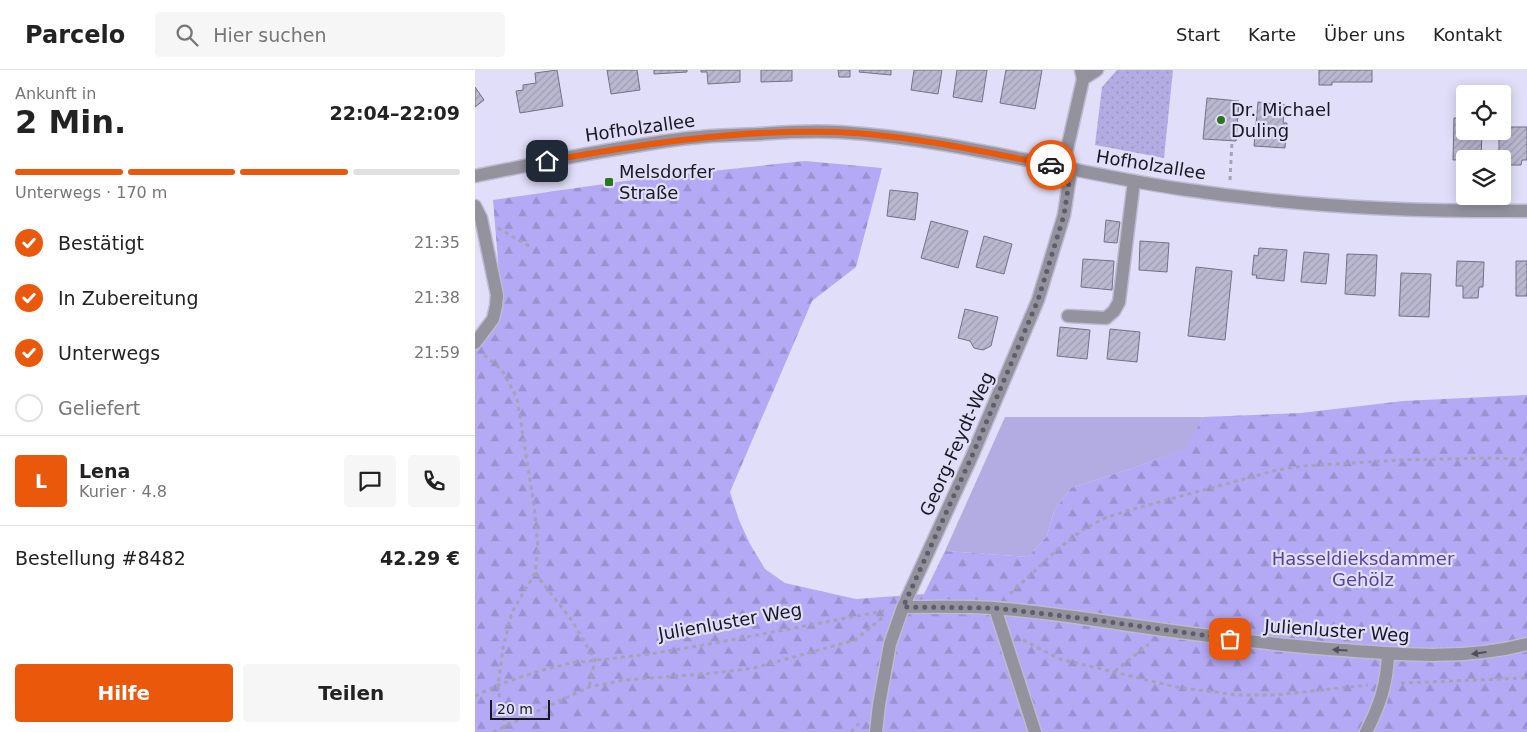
<!DOCTYPE html>
<html lang="de">
<meta charset="utf-8">
<style>
body{margin:0;font-family:"DejaVu Sans",sans-serif;background:#f6f6f6;color:#222;height:100vh;display:flex;flex-direction:column;font-size:19px;white-space:nowrap}
*{box-sizing:border-box;margin:0}
p{font-size:16px;color:#767676}
.icon{flex:none;width:28px;height:28px;fill:none;stroke:currentColor;stroke-width:2;stroke-linecap:round;stroke-linejoin:round}
.map{position:relative;flex:1;overflow:hidden}
.side{display:flex;flex-direction:column;background:#fff;width:475px}
.side>*{flex:none}
.controls{position:absolute;left:981px;top:15px;display:grid;gap:10px}
.controls a{display:grid;place-items:center;width:55px;height:55px;border-radius:5px;background:#fff;box-shadow:0 2px 12px #0003;font-size:25px}
.scale{position:absolute;left:15px;bottom:12px;width:60px;box-sizing:border-box;padding-left:5px;border:2px solid #191721;border-top:0;font-size:14px;line-height:18px;white-space:nowrap;color:#191721;-webkit-text-stroke:4px #e1def9;paint-order:stroke}
.pin{position:absolute;display:grid;place-items:center;width:42px;height:42px;color:#fff;margin:-21px;border-radius:10px;box-shadow:0 2px 8px #0006}
.courier{position:absolute;display:grid;place-items:center;width:50px;height:50px;margin:-25px;border:4px solid #ea580c;border-radius:50%;background:#fff;color:#222;box-shadow:0 1px 6px #0007}
.headline em{font-style:normal;font-weight:800}
.headline div{display:flex;flex-direction:column-reverse}
.headline{display:flex;align-items:center;justify-content:space-between;height:85px;padding:0 15px}
h1{font-size:32px;font-weight:800;line-height:38px}
.bar{display:grid;grid-template-columns:repeat(4,1fr);gap:8px 5px;align-content:center;height:60px;padding:0 15px}
.bar i{height:6px;border-radius:4px;background:#e0e0e0}
.bar .on{background:#ea580c}
.bar p{grid-column:span 4}
.line{display:flex;align-items:center;gap:12px;padding:0 15px;border-top:1px solid #e0e0e0}
.line div{flex:1}
.round{display:grid;place-items:center;flex:none;width:52px;height:52px;border-radius:5px;background:#f6f6f6}
ol{padding:0 15px;list-style:none}
li{display:flex;align-items:center;gap:15px;height:55px}
li p{margin-inline-start:auto}
li .icon{padding:5px;border-radius:50%;background:#ea580c;color:#fff;stroke-width:4}
li:last-child{color:#767676}
li i{width:28px;height:28px;border:2px solid #e0e0e0;border-radius:50%}
.primary-button{display:flex;gap:10px;margin-top:auto;padding:10px 15px}
.primary-button a{flex:1;height:58px;border-radius:5px;background:#ea580c;color:#fff;font-size:20px;font-weight:800;line-height:58px;text-align:center}
.primary-button a+a{background:#f6f6f6;color:#222}
header{display:flex;align-items:center;gap:30px;box-sizing:border-box;height:70px;padding:0 25px;background:#fff;border-bottom:1px solid #e0e0e0}
header strong{font-size:24px}
nav{display:flex;gap:28px;margin-inline-start:auto;font-size:18px}
.search{width:350px;height:45px;background:#f6f6f6;display:flex;align-items:center;gap:12px;box-sizing:border-box;padding:0 18px;border-radius:5px;color:#767676;font-size:19px}
main{display:flex;flex:1;min-height:0}
.map>svg:first-child{display:block}
.grass{fill:#b3ace3}
.forest{fill:url(#forest-firs)}
.park{fill:url(#park-dots)}
.building{fill:url(#building-hatch);stroke:#737087}
.lines{fill:none;stroke-linecap:round;stroke-linejoin:round}
.minor-casing{stroke:#bdbad2;stroke-width:15}
.path{stroke:#a5a2b8;stroke-width:3;stroke-dasharray:4 4;stroke-linecap:butt}
.minor{stroke:#93929d;stroke-width:12}
.oneway{fill:#504e59}
.done{stroke:#5f5d6d;stroke-width:5;stroke-dasharray:0 9}
.route{stroke:#ea580c;stroke-width:6}
.poi-dot{fill:#2a761c;stroke:#e1def9;stroke-width:2}
.labels{text-anchor:middle;stroke-width:4.5;stroke-linejoin:round;paint-order:stroke}
.poi-label{font-size:18px;fill:#191721;stroke:#e1def9;text-anchor:start}
.street-label{font-size:18px;fill:#191721;stroke:#e1def9}
.park-label{font-size:18px;fill:#58439a;stroke:#e1def9}
</style>
<header>
<strong>Parcelo</strong>
<div class="search"><svg class="icon" aria-label="search" viewBox="0 0 24 24"><circle cx="10" cy="10" r="6"/><path d="M15 15l6 6"/></svg>Hier suchen</div>
<nav><a>Start</a><a>Karte</a><a>Über uns</a><a>Kontakt</a></nav>
</header>
<main>
<section class="side">
<div class="headline"><div><h1>2 Min.</h1><p>Ankunft in</p></div><em>22:04–22:09</em></div>
<div class="bar"><i class="on"></i><i class="on"></i><i class="on"></i><i></i><p>Unterwegs · 170 m</p></div>
<ol>
<li><svg class="icon" aria-label="check" viewBox="0 0 24 24"><path d="M5 12l5 5 9-10"/></svg>Bestätigt<p>21:35</p></li>
<li><svg class="icon" aria-label="check" viewBox="0 0 24 24"><path d="M5 12l5 5 9-10"/></svg>In Zubereitung<p>21:38</p></li>
<li><svg class="icon" aria-label="check" viewBox="0 0 24 24"><path d="M5 12l5 5 9-10"/></svg>Unterwegs<p>21:59</p></li>
<li><i></i>Geliefert</li>
</ol>
<div class="line" style="height:90px"><b class="round" style="background:#ea580c;color:#fff">L</b><div><b>Lena</b><p>Kurier · 4.8</p></div><a class="round"><svg class="icon" aria-label="chat" viewBox="0 0 24 24"><path d="M4 5h16v11H9l-5 4z"/></svg></a><a class="round"><svg class="icon" aria-label="phone" viewBox="0 0 24 24"><path d="M5 4h4l2 5-3 2q2 4 5 5l2-3 5 2v4C11 20 4 13 5 4z"/></svg></a></div>
<div class="line" style="height:65px"><div>Bestellung #8482</div><b>42.29 €</b></div>
<div class="primary-button"><a>Hilfe</a><a>Teilen</a></div>
</section>
<div class="map">
<svg width="1052" height="662" viewBox="0 0 1052 662">
<defs>
<pattern id="forest-firs" width="22" height="20" patternUnits="userSpaceOnUse" patternTransform="scale(1.25)"><rect width="22" height="20" fill="#b4a9f4"/><path d="M5 1l3.5 6h-7zM16 11l3.5 6h-7z" fill="#9a91d1"/></pattern>
<pattern id="park-dots" width="8" height="8" patternUnits="userSpaceOnUse" patternTransform="scale(1.25)"><rect width="8" height="8" fill="#b3ace3"/><path d="M2 2h.1M6 6h.1" fill="none" stroke="#9993c2" stroke-width="1.8" stroke-linecap="round"/></pattern>
<pattern id="building-hatch" width="6" height="6" patternUnits="userSpaceOnUse" patternTransform="scale(1.25)"><rect width="6" height="6" fill="#bab7d0"/><path d="M-1 1l2-2M0 6l6-6M5 7l2-2" fill="none" stroke="#9f9db2"/></pattern>
</defs>
<rect width="100%" height="100%" fill="#e1def9"/>
<path class="grass" d="M530,347H728L712,379L655,399L596,418L579,441L572,466L553,487L470,481Z"/>
<path class="forest" d="M330,91L407,98L381,197L337,231L255,422L264,450L275,474L290,499L310,513L381,529L449,524L470,481L553,487L572,466L579,441L596,418L655,399L711,379L728,347L826,343L928,331L1052,325V662H0V278L26,227L18,130L171,108Z"/>
<path class="park" d="M642,0H698L689,88L620,75L627,17Z"/>
<path class="building" d="M82,0L88,36L45,43L41,21L48,20V15L61,13L60,3Z
M132,0H162L165,20L136,24Z
M179,0H212V2L179,4Z
M226,0H265V12L233,14L232,2H226Z
M286,0H317V11L286,12Z
M363,0H375V7H364Z
M385,0H416V5L384,2Z
M439,0H467L463,24L436,20Z
M482,0H512L507,32L478,27Z
M531,0H567L560,39L525,33Z
M844,0H897V12H857V15H844Z
M0,17L9,30L0,37Z
M732,28L764,31L761,71L728,69Z
M783,32L810,35L808,53H812L810,78L779,76Z
M979,48H990V61H1007L1006,89L978,90Z
M1028,57H1052V90H1047L1046,95H1028V89H1024V61H1028Z
M415,120L443,123L440,150L412,146Z
M631,150L645,152L642,173L629,172Z
M456,151L493,161L483,198L446,188Z
M509,166L537,174L529,204L501,197Z
M665,171L694,173L692,202L664,200Z
M784,178L812,180L809,211L781,208L782,205H777L779,185L783,186Z
M829,182L854,184L851,214L826,212Z
M872,184L902,185L900,226L870,224Z
M608,189L639,191L637,220L606,217Z
M982,191L1009,192L1008,217H1004L1003,228H988V216H981Z
M1041,191H1052V226H1041Z
M721,197L757,201L750,270L713,266Z
M926,203L956,204L954,247L924,246Z
M490,239L523,247L516,276L508,280L499,278L495,271L483,268Z
M585,257L615,260L612,289L582,286Z
M635,259L665,262L662,292L632,289Z"/>
<g class="lines">
<g class="minor-casing">
<path id="minor" d="M608,9L622,0
M588,97L608,9L606,0
M0,106C49,96 97,86 147,78C173,74 199,69 226,67C245,65 265,65 284,64C311,62 338,61 364,62C480,69 592,102 706,119C819,136 938,142 1052,141
M0,136L6,148L22,225L21,236L18,249L0,273
M593,246L631,248L639,241L644,232L659,111
M428,537C458,537 488,536 518,538C564,541 609,548 654,555C725,565 796,575 868,580C930,585 991,590 1052,574
M520,538L560,662
M401,662L404,635L415,574L428,537L497,386L563,230L589,145L596,99
M891,662C905,635 912,614 913,584"/>
</g>
<path class="path" d="M755,110L757,71
M23,158L54,176
M9,285L27,300L42,328L59,435L63,479L60,503L37,542L28,578L23,615L25,632L30,656L29,662
M60,503L98,552L120,590L114,617
M535,524L584,478L609,459L630,448L655,440L802,400L828,396L926,390L1010,388L1052,389
M548,570L585,589L701,617L762,625H800L893,615
M640,601L674,574
M926,613L1052,608
M0,626L23,615L64,601L96,593L175,584L229,575L409,541
M18,662L114,617L149,610L230,604L279,598L380,570L407,548
M376,662L387,650"/>
<use href="#minor" class="minor"/>
</g>
<defs><path id="oneway-solid" d="M-6-.8H1V-3.2L6.5 0L1 3.2V.8H-6Z" transform="scale(1.25)"/></defs>
<g class="oneway">
<use href="#oneway-solid" transform="translate(865 580) rotate(-176)"/>
<use href="#oneway-solid" transform="translate(1004 583) rotate(172)"/>
</g>
<g class="lines">
<path class="done" d="M576,95L596,99L589,145L563,230L497,386L428,537L520,538L613,549L755,569"/>
<path class="route" d="M72,91C168,74 263,59 362,62C434,65 505,81 576,95"/>
</g>
<g class="poi-dot">
<circle cx="746" cy="50" r="5"/>
<rect x="129" y="107" width="10" height="10" rx="2.5"/>
</g>
<g class="labels">
<g class="poi-label">
<text x="756" y="46">Dr. Michael<tspan x="756" dy="21">Duling</tspan></text>
<text x="144" y="108">Melsdorfer<tspan x="144" dy="21">Straße</tspan></text>
</g>
<g class="street-label">
<text transform="translate(165 58) rotate(-8)" y="6">Hofholzallee</text>
<text transform="translate(676 95) rotate(9)" y="6">Hofholzallee</text>
<text transform="translate(482 374) rotate(-66)" y="6">Georg-Feydt-Weg</text>
<text transform="translate(255 552) rotate(-10)" y="6">Julienluster Weg</text>
<text transform="translate(862 561) rotate(4)" y="6">Julienluster Weg</text>
</g>
<g class="park-label">
<text x="888" y="495">Hasseldieksdammer<tspan x="888" dy="21">Gehölz</tspan></text>
</g>
</g>
</svg>
<div class="controls">
<a><svg class="icon" aria-label="locate" viewBox="0 0 24 24"><circle cx="12" cy="12" r="6"/><path d="M12 2v4M12 18v4M2 12h4M18 12h4"/></svg></a>
<a><svg class="icon" aria-label="layers" viewBox="0 0 24 24"><path d="M12 4l9 5-9 5-9-5zM3 14l9 5 9-5"/></svg></a>
</div>
<div class="scale">20 m</div>
<div class="pin" style="left:755px;top:569px;background:#ea580c"><svg class="icon" aria-label="bag" viewBox="0 0 24 24"><path d="M5 8h14l-1 12H6zM9 8a3 3 0 0 1 6 0"/></svg></div>
<div class="pin" style="left:72px;top:91px;background:#1f2937"><svg class="icon" aria-label="home" viewBox="0 0 24 24"><path d="M3 11l9-7 9 7M6 9v11h12V9"/></svg></div>
<div class="courier" style="left:576px;top:95px"><svg class="icon" aria-label="car" viewBox="0 0 24 24"><path d="M5 17H2v-5l4-1 3-4h7l3 4 3 1v5h-3M9 17h6M6 11h13"/><circle cx="7" cy="17" r="2"/><circle cx="17" cy="17" r="2"/></svg></div>
</div>
</main>
